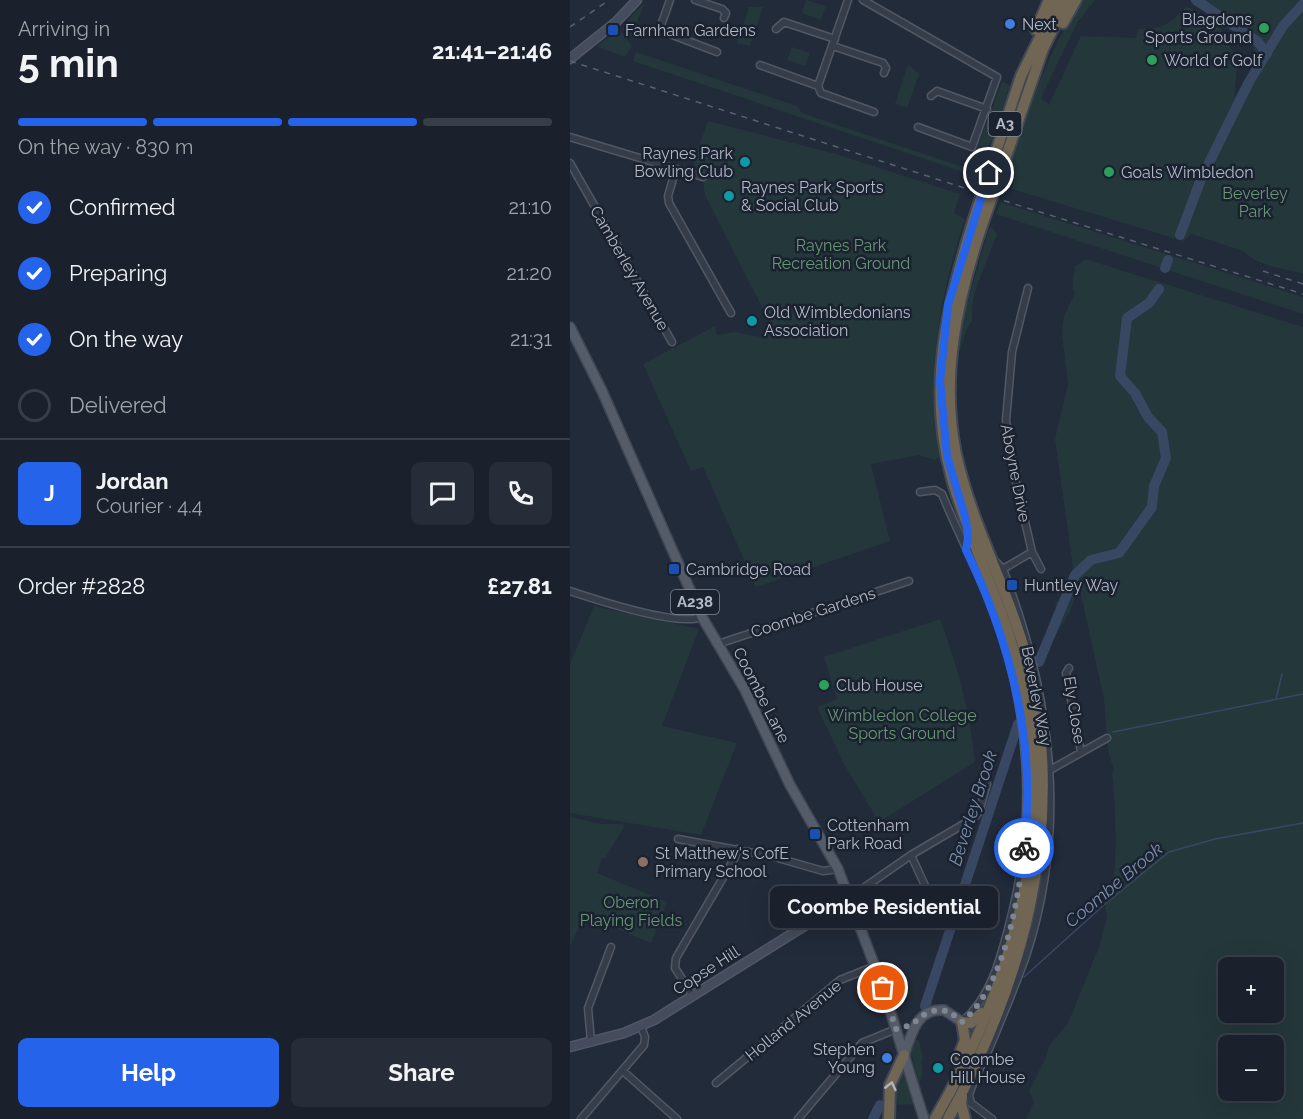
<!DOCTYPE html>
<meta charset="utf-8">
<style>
body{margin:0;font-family:Raleway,sans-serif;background:#272d38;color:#f1f3f6;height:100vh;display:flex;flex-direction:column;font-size:22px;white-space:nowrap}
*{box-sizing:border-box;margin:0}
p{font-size:20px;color:#9fa3a9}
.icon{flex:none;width:33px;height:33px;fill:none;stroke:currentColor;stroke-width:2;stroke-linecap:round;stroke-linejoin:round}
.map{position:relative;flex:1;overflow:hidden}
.sheet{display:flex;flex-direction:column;background:#1a202c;width:570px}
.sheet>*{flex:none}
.controls{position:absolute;left:648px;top:957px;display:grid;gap:12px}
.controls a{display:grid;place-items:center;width:66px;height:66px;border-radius:9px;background:#1a202c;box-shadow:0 6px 24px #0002,0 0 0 2px #383e48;font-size:30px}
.pin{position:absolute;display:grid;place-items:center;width:51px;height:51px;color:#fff;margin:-26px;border:3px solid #fff;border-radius:50%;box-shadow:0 2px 6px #0007}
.courier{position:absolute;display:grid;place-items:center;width:60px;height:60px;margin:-30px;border:4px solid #2563eb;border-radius:50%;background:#fff;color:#222;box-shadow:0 2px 8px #0007}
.bubble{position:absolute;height:42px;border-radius:9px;background:#1a202c;box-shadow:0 6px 24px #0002,0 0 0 2px #383e48;font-size:20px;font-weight:700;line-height:42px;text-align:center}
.overview em{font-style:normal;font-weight:700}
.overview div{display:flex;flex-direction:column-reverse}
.overview{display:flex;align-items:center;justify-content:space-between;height:102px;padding:0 18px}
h1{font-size:39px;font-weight:700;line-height:45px}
.bar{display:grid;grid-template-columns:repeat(4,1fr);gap:9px 6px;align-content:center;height:72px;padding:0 18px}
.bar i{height:8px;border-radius:4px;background:#383e48}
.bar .active{background:#2563eb}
.bar p{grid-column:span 4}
.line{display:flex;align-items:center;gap:15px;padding:0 18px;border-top:2px solid #383e48}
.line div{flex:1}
.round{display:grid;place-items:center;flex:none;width:63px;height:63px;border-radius:9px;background:#272d38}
ol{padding:0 18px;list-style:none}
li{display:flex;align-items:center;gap:18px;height:66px}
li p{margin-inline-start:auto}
li .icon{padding:6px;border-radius:50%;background:#2563eb;color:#fff;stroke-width:4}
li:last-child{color:#9fa3a9}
li i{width:33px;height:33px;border:3px solid #383e48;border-radius:50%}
.cta{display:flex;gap:12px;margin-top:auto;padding:12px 18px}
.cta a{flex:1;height:69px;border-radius:9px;background:#2563eb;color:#fff;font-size:24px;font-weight:700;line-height:69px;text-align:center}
.cta a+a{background:#272d38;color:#f1f3f6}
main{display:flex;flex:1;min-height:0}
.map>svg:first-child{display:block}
.green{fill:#24373b;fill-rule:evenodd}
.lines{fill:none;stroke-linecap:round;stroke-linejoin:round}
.stream{stroke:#384863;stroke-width:1.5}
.river{stroke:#384863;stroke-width:10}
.street-casing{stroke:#515865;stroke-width:9}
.secondary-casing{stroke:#515865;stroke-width:11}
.primary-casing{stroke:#3f4653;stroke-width:12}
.highway-casing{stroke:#414855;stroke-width:14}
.street{stroke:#363d4a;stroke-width:6}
.secondary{stroke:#444c5d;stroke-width:8}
.primary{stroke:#545c6a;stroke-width:9}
.highway{stroke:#706653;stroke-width:10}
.rail{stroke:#586171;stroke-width:1.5;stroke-dasharray:6 6;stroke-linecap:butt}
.highway-bridge-casing{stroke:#414855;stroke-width:14;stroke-linecap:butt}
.highway-bridge{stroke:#706653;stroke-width:10}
.oneway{stroke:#aeb4c0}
.done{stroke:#7f8795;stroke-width:6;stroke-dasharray:0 10.8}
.route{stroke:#2563eb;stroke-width:8}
.shop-dot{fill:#3f7fe0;stroke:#1b222f;stroke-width:2}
.leisure-dot{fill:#2e9e5b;stroke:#1b222f;stroke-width:2}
.transit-dot{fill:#1a4fb4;stroke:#1b222f;stroke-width:2}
.culture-dot{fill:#0f9aa8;stroke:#1b222f;stroke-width:2}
.education-dot{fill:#8d6e63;stroke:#1b222f;stroke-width:2}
.labels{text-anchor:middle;stroke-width:5;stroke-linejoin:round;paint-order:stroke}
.shield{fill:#1b222f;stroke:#848b99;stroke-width:1.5}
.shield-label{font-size:15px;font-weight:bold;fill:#b1b8c6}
.poi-label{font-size:16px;fill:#b1b8c6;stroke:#1b222f;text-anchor:start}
.park-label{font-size:16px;fill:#689775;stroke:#1b222f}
.street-label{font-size:16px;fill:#b1b8c6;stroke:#1b222f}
.water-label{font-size:18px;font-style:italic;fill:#7a8ead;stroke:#1b222f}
</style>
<main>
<section class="sheet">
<div class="overview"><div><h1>5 min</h1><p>Arriving in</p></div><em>21:41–21:46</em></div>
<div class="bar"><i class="active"></i><i class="active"></i><i class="active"></i><i></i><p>On the way · 830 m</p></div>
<ol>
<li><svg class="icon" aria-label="check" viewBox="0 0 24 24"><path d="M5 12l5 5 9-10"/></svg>Confirmed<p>21:10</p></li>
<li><svg class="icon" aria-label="check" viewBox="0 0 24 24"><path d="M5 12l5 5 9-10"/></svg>Preparing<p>21:20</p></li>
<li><svg class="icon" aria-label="check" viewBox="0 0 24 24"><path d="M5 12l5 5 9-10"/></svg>On the way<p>21:31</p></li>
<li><i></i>Delivered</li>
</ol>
<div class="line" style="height:108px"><b class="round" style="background:#2563eb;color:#fff">J</b><div><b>Jordan</b><p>Courier · 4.4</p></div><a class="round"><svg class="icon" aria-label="chat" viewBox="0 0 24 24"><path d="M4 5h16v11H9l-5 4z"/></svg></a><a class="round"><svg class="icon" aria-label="phone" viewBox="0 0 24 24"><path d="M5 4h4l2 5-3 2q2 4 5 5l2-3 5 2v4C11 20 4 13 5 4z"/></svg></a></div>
<div class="line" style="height:78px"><div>Order #2828</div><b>£27.81</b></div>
<div class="cta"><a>Help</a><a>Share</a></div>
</section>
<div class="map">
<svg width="733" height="1119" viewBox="0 0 733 1119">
<rect width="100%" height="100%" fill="#222b3a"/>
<path class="green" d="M236,0L256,6L251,20L232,13Z
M512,0H525L507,23L471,98L479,105L511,36L566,38L568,29C590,30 603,23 616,6L647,22L663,53L667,68L664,98L687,59L680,40L660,23L623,0H733V273C717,270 685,265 675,252L622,234L613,241L442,189L445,175L436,179C455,118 476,54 512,0Z
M72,5H74L60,38L53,30L57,21Z
M179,7H193L180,46L167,43Z
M46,31L52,33L62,46L55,57L27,47Z
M222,47L240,53L235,66L217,60Z
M66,52L227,106L232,113L393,167L399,174L63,61Z
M338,64L349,74L337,108L325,104Z
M432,82L440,85L411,171L404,156Z
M138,121L266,154L390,194L384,213L395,219C368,304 356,368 370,457L365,460L349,455L301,464L320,541L186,587L133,467L121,471L73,364L145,326L147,335L165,332L191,337L203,329L135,195L132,175L123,164Z
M430,202L733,297V314L426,214Z
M422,227L427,234L408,283L403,300L402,321L397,329L388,355L393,317L419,228Z
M515,259L733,327V1119H456L464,1102L459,1091L476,1057L479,1046L498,1023L529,947L537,918L533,894C536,890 540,886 542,883C548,872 545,789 542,774L544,770L538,751L534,699L509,586L500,611L470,663L469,658L487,614L485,604L497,588L498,579L504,574L485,439L498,385L492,333L494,316L505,293L502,286L505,267ZM658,968H704V1012H658ZM658,1046H704V1090H658Z
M24,606L129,629L92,726L167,743L131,835L0,813V664Z
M370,619C388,667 400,712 405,762L309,822L274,764L247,707L267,699L254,657Z
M0,817L31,824H53L54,827L35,858H32L27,873L97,902L81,943L15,916L0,945Z
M345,1039L349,1041L353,1058C349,1067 356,1075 349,1082L341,1053Z
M331,1071H333L344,1104L329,1105L323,1100V1089Z"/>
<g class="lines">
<path class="stream" d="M706,699L712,674
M543,732L733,694
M454,977L536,903L599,852L645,839L733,823"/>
<path class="river" d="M626,0L688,42L697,54
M610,235L631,179L679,82L713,26L733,4
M595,268L598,260
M469,662L505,575L521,560L549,553L582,507L584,486L596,458L592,432L578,417L565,393L550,376L557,318L579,303L589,289
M355,1006L448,724
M303,1119L310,1105"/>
<g class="street-casing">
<path id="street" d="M100,0L90,28L92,31L147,52
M125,0L152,9L156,13L154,18
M293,0L427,77L402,147L348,127
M206,29L214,22L265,39
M263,46L313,63L316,68L314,73
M190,65L248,86L251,93L304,112
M248,86L278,0
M361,96L367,91L417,109
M0,137L133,177
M0,163L102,342
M106,169L98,196L99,203L161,313
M458,288L442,352L436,420L442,465L462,552L471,569
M350,492L365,490L372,494C387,531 405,565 420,602C460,705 468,818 439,925C430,960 421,997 392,1022
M433,569L462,552
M0,591C27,600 108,627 132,617
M148,644L339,581
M499,668L496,673L511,752
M480,770L537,738
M108,839L201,856L253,871L268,869
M341,855L357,890L356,902
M279,898L341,855L404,818L409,812L417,784
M123,996L105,968L106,958L164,859L168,849
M21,1041L18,1008L41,947
M53,1071L107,1119
M146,1083L270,980L305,966
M11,1119L74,1045L75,1037L71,1026
M228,1119L292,1043L326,1029
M422,1119L401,1103L399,1095C404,1079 412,1064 419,1049C432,1018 445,987 456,956C499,825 481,695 433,569L424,560"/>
</g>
<g class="secondary-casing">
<path id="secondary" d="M0,59L46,22L67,0
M0,1047L54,1033L84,1020L279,898"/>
</g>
<g class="primary-casing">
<path id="primary" d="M0,327L32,391L132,617L175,690L220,785L268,869L313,988L354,1119
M334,1055C342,1034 346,1008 374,1010L392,1022"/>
</g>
<g class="highway-casing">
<path id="highway" d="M493,23L506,0
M466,30L479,0
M419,173L451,76L488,0
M429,177L473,49L497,0
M389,1056L395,1040L392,1022L401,1023L411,1013
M392,1096L391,1104L395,1119
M319,1119L320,1085L334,1055
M365,1119C434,1000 485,845 457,706C451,677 444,648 434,620C417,573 396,528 382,479C357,389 376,309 403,222
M378,1119C452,985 494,833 462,680C446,602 403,532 386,454C370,376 387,300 412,225"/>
</g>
<use href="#street" class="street"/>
<use href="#secondary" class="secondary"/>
<use href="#primary" class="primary"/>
<use href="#highway" class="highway"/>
<path class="rail" d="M0,27L39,0
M0,61L438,202L733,294
M693,271L733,284"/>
<g class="highway-bridge-casing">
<path id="highway-bridge" d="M403,222L419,173
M412,225L429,177"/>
</g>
<use href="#highway-bridge" class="highway-bridge"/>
</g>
<defs><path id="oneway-chevron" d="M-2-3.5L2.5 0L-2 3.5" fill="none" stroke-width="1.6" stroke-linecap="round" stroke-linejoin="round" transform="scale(1.5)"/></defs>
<use class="oneway" href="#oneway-chevron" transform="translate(321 1086) rotate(-77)"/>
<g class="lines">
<path class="done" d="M313,988L326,1029L342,1025L351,1016L366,1010L379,1011L392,1022C435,985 448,902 454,848"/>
<path class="route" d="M419,173L378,305L370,381L377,456L396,520L398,538L396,550C441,643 467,744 454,848"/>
</g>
<g class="shop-dot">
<circle cx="440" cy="24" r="6"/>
<circle cx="317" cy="1058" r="6"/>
</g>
<g class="leisure-dot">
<circle cx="694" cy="28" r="6"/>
<circle cx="582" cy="60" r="6"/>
<circle cx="539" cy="172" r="6"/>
<circle cx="254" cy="685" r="6"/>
</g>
<g class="transit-dot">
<rect x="37" y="24" width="12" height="12" rx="3"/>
<rect x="98" y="563" width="12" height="12" rx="3"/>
<rect x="436" y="579" width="12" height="12" rx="3"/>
<rect x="239" y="828" width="12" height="12" rx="3"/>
</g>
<g class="culture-dot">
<circle cx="175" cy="162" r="6"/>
<circle cx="159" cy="196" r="6"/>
<circle cx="182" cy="321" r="6"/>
<circle cx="368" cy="1068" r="6"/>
</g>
<circle class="education-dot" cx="73" cy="862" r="6"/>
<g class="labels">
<g class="shield">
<rect x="418.5" y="112" width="33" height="24" rx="4.5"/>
<rect x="101" y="590" width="48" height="24" rx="4.5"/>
</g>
<g class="shield-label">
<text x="435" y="129">A3</text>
<text x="125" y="607">A238</text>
</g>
<g class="poi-label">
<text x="682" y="25" text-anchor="end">Blagdons<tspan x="682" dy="18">Sports Ground</tspan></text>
<text x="452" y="30">Next</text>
<text x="55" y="36">Farnham Gardens</text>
<text x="594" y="66">World of Golf</text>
<text x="163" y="159" text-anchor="end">Raynes Park<tspan x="163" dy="18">Bowling Club</tspan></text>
<text x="551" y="178">Goals Wimbledon</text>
<text x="171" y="193">Raynes Park Sports<tspan x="171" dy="18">&amp; Social Club</tspan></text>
<text x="194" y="318">Old Wimbledonians<tspan x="194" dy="18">Association</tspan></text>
<text x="116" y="575">Cambridge Road</text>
<text x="454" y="591">Huntley Way</text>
<text x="266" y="691">Club House</text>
<text x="257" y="831">Cottenham<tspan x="257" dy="18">Park Road</tspan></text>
<text x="85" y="859">St Matthew's CofE<tspan x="85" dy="18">Primary School</tspan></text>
<text x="305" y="1055" text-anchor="end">Stephen<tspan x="305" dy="18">Young</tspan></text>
<text x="380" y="1065">Coombe<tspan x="380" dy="18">Hill House</tspan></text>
</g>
<g class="park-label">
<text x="685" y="199">Beverley<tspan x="685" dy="18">Park</tspan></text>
<text x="271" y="251">Raynes Park<tspan x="271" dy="18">Recreation Ground</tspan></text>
<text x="332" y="721">Wimbledon College<tspan x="332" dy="18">Sports Ground</tspan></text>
<text x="61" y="908">Oberon<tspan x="61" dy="18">Playing Fields</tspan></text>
</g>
<g class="street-label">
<text transform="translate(60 268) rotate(60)" y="6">Camberley Avenue</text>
<text transform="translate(446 473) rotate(79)" y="6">Aboyne Drive</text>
<text transform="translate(243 612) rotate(-18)" y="6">Coombe Gardens</text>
<text transform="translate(192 695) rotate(63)" y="6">Coombe Lane</text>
<text transform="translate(467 696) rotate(79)" y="6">Beverley Way</text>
<text transform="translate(505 710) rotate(81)" y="6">Ely Close</text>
<text transform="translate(136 970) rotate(-33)" y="6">Copse Hill</text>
<text transform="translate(223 1020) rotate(-39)" y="6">Holland Avenue</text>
</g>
<g class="water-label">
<text transform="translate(403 808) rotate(-72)" y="6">Beverley Brook</text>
<text transform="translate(544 885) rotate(-40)" y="6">Coombe Brook</text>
</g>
</g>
</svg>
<div class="controls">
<a>+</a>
<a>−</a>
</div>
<div class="pin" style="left:313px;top:988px;background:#ea580c"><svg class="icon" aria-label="bag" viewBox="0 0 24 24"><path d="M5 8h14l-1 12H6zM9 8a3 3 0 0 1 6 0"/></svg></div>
<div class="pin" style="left:419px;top:173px;background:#1f2937"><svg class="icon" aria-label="home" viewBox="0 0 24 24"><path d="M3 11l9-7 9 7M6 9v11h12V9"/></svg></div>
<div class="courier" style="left:454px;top:848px"><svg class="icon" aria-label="bike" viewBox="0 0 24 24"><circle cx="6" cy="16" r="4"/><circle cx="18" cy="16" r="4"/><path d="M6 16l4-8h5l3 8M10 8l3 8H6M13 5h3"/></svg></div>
<div class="bubble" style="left:200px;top:886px;width:228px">Coombe Residential</div>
</div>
</main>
